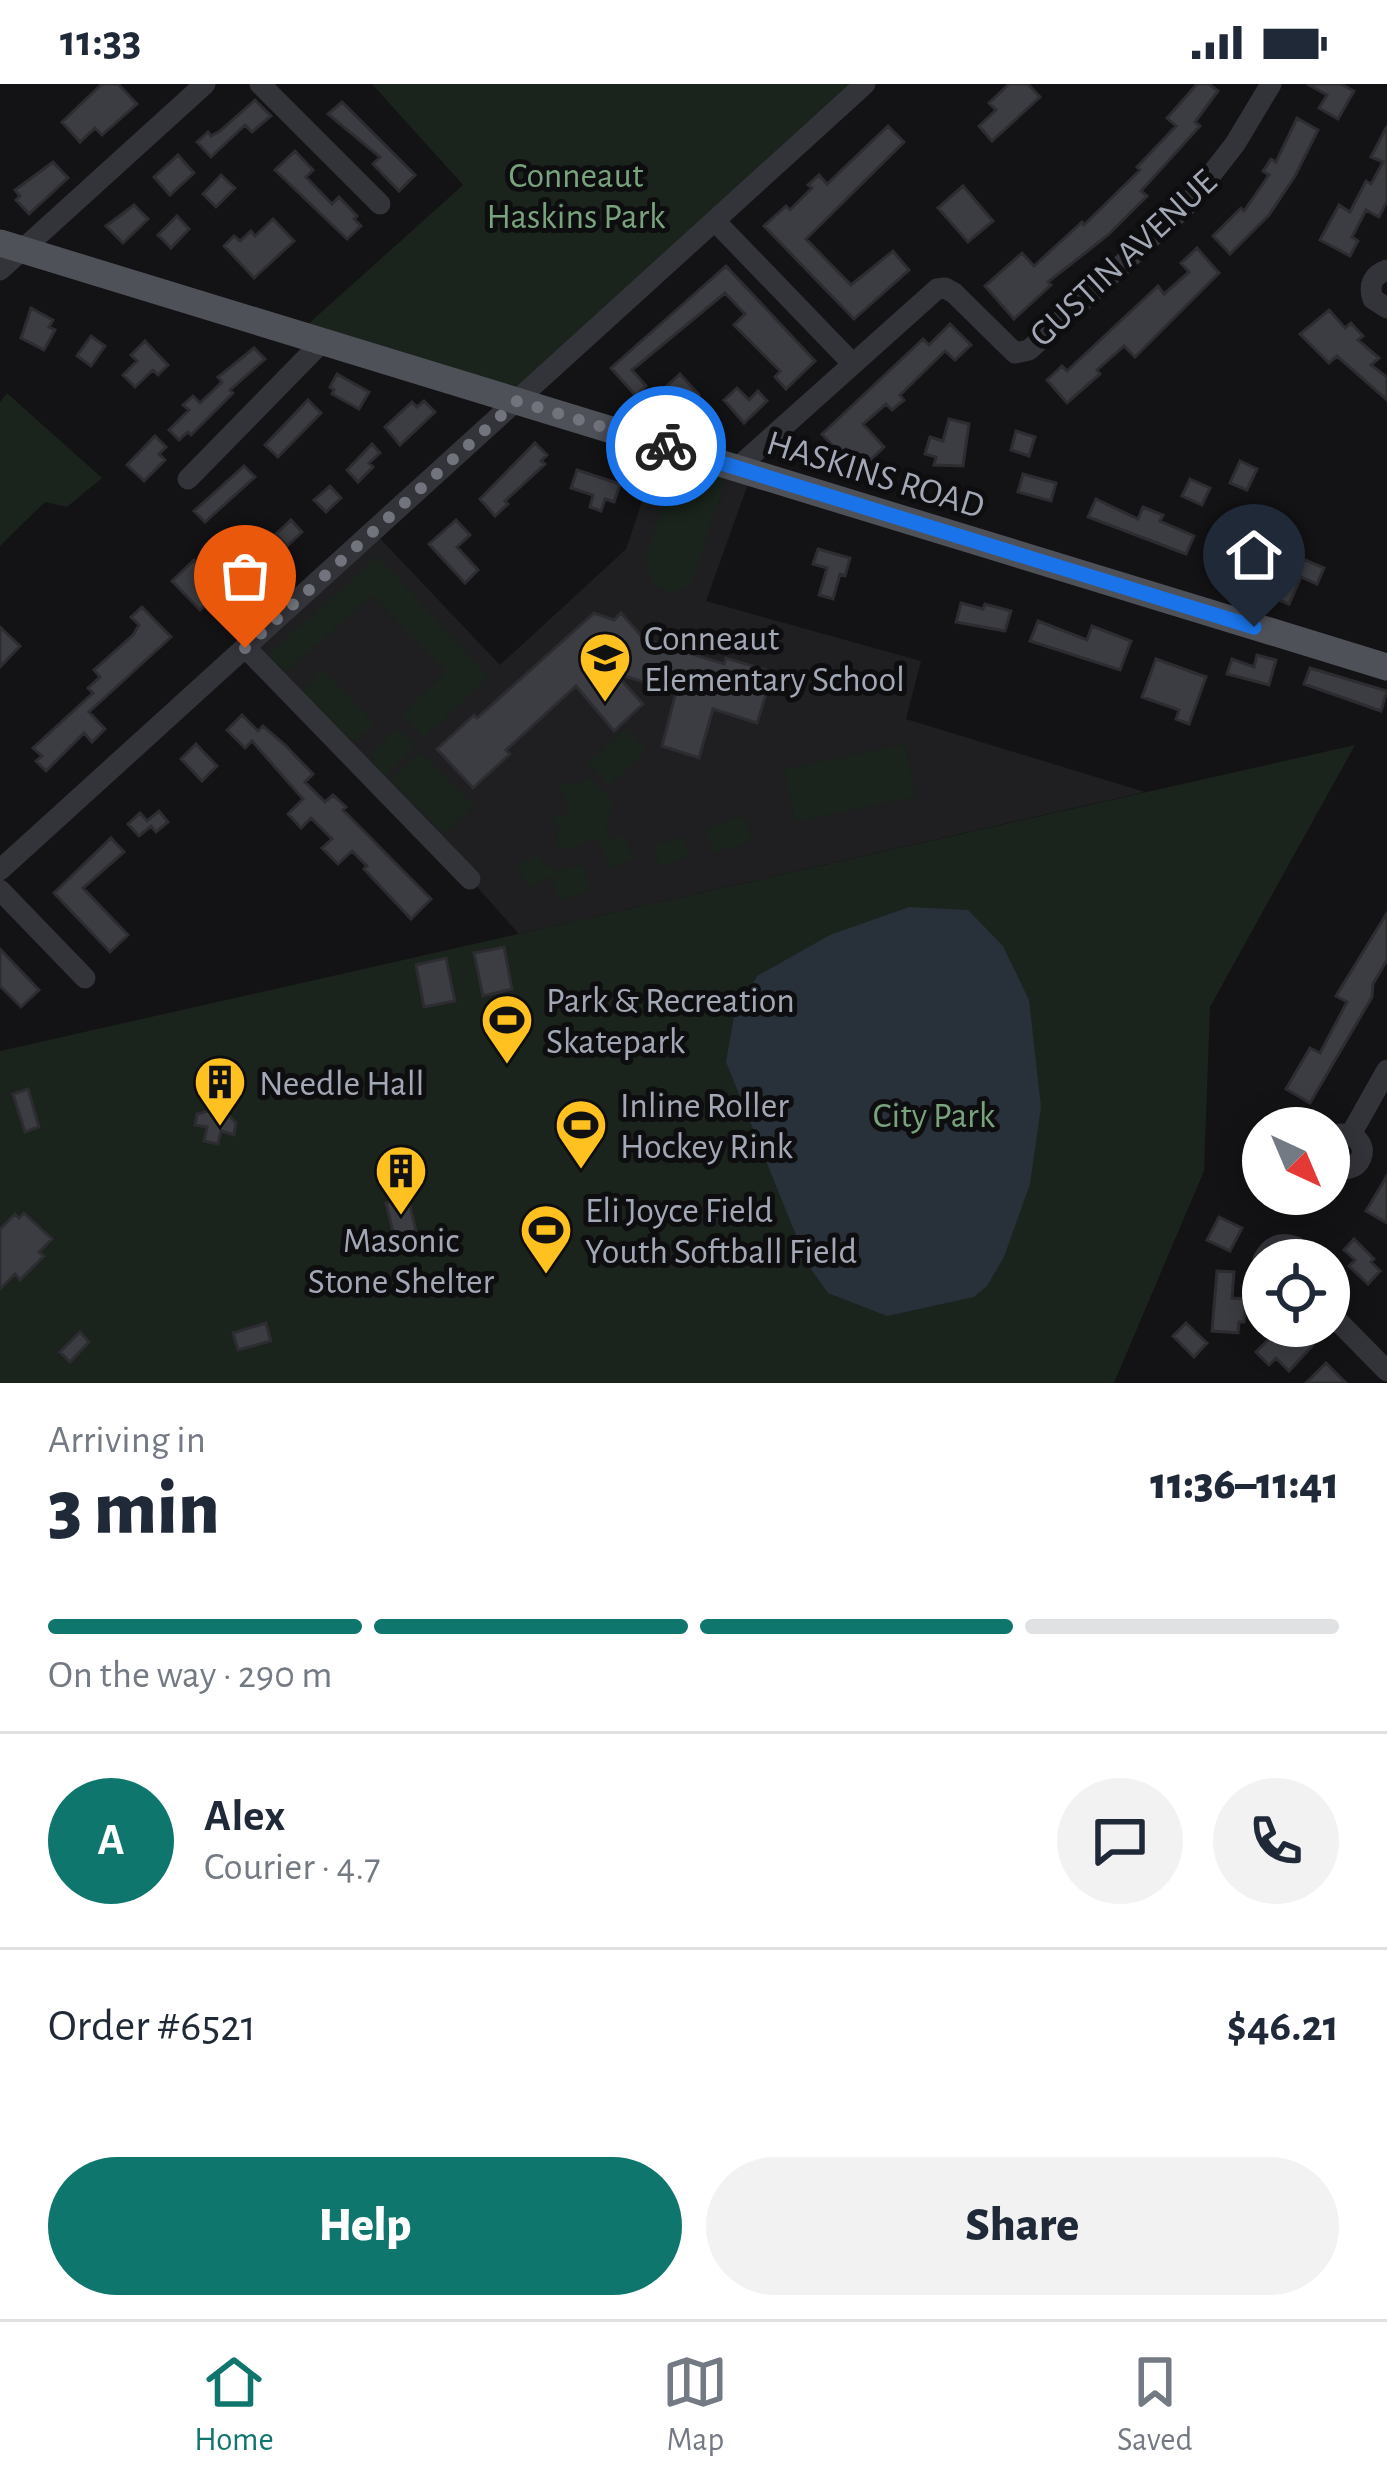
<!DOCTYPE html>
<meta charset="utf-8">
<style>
body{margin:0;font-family:"Alegreya Sans",sans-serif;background:#f2f2f3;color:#1f2937;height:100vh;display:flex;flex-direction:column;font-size:45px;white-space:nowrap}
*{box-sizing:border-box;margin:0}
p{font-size:39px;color:#747a83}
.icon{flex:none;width:66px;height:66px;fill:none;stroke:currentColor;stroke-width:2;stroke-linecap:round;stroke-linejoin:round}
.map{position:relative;height:1299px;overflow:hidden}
.details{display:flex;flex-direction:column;background:#fff;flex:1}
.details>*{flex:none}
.needle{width:78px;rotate:136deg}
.buttons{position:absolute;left:1242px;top:1023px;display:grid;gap:24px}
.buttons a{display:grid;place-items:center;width:108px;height:108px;border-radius:50%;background:#fff;box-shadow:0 6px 30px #0003;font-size:60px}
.pin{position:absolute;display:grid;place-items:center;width:102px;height:102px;color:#fff;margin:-123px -51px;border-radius:50% 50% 50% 0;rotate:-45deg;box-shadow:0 0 12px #0007}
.pin .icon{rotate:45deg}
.courier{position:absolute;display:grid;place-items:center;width:120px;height:120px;margin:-60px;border:9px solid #1a73e8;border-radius:50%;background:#fff;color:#222;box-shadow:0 3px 15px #0007}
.head em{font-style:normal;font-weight:800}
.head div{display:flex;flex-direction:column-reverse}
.head{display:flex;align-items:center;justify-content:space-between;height:204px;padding:0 48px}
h1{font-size:78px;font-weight:800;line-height:90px}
.bar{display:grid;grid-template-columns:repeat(4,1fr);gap:18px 12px;align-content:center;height:144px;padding:0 48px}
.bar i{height:15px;border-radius:9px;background:#e0e1e3}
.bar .on{background:#0f766e}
.bar p{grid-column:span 4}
.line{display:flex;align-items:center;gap:30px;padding:0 48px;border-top:3px solid #e0e1e3}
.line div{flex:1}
.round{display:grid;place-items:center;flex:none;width:126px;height:126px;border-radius:63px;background:#f2f2f3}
.cta{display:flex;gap:24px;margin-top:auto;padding:24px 48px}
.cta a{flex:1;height:138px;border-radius:72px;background:#0f766e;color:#fff;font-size:48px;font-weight:800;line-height:138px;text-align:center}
.cta a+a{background:#f2f2f3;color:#1f2937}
.status{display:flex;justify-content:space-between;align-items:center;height:84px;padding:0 60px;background:#fff;direction:ltr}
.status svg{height:33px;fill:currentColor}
.menu{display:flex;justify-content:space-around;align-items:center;height:168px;border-top:3px solid #e0e1e3;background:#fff;font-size:33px;color:#747a83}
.menu a{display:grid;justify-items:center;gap:6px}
.menu .on{color:#0f766e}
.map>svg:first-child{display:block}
.built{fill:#1f1e21}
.green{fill:#1a231c}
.water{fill:#283039}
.building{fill:#3c3d42;stroke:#2d2c31;stroke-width:3}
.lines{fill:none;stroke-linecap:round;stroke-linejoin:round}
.minor{stroke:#33343a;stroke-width:21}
.major{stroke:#4f5159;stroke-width:27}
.done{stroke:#71747d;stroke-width:12;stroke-dasharray:0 21.6}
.route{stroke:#1a73e8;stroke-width:15}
.labels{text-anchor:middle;stroke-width:10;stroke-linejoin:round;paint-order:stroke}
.park-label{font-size:36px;fill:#78a37d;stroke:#0e0d0f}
.street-label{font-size:36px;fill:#a3a8b6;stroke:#0e0d0f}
.poi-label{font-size:36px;fill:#a3a8b6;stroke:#0e0d0f;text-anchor:start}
</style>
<div class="status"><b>11:33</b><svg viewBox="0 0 49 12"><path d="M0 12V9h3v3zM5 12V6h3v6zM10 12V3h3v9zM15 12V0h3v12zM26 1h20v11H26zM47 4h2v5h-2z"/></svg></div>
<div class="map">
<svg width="1387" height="1299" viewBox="0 0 1387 1299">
<rect width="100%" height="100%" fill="#131214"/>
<path class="built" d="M661,361L752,389L706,517L921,577L906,635L1145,708L519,850L470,795L246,564L373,447L500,581L626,465Z"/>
<path class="green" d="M372,0H855L517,317L297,250L463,101Z
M7,309L102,394L67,423L45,418L0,462V318Z
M683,377L720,388L724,401L693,496L685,505L668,510L651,498L645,474L674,389Z
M378,472L489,593L424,654L402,631L446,588L372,512L286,588L268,571Z
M322,584L375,640L357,656L348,654L302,608Z
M398,644L416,662L384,693L370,679L375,675L371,670Z
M626,644L647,666L609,702L587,679Z
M905,660L916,713L795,738L784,685Z
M1355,661L1210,923L1204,1087L1114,1299H0V967Z
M421,668L475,722L444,750L390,697Z
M588,692L613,718L606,750L613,755L625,751L633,776L609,784L600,759L594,754L567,766L555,761L559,744L551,735L556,730L565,732C572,720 566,712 558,703L564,697L576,702Z
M744,732L752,757L713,769L705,744Z
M684,753L689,773L659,782L653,762Z
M537,769C552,790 559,787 583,780L591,806L559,816L551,792L530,804L516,783Z"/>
<path class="water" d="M909,823L968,826L1003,862L1029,916L1041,1023L1030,1100L1004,1173L987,1202L974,1213L887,1232L828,1209L808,1181L726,978L734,932L757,892L830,851Z"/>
<path class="building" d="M102,0H118L137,20L102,51L95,44L80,58L62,38Z
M1009,0H1028L1040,13L992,57L979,42L996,26L989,19Z
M1197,0H1209L1218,7L1195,38L1200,42L1141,107L1147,112L1108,151L1048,198L1051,201L1014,235L985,202L1022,169L1034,182L1082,138L1084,141L1140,86L1137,83L1176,42L1167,34Z
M1307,0H1341L1354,7L1338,35L1319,24L1327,11Z
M255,16L271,32L252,48L245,41L211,73L197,58L208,48L211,52L220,47Z
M342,18L415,91L399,107L373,80L380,73L328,30Z
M1297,34L1318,46L1295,92L1269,131L1230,170L1213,152L1241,124L1244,127L1269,91L1263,87L1271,75L1276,78Z
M888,42L904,58L806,155L851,201L893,167L909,186L854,235L764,142L786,122L790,126L812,104L808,101L819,91L827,100Z
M1387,42V117L1379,133L1366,126L1352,153L1358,157L1350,172L1320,156L1339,121L1350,128L1366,97L1371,100L1383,78L1371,73Z
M295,67L313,86L306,93L332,120L339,113L357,132L354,135L361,142L347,155L275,86Z
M178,71L194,89L170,111L154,93Z
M53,78L68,94L29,130L16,116L20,112L15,106Z
M221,91L235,104L216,123L203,110Z
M963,102L993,137L968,158L938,124Z
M134,121L148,135L123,159L106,142Z
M177,132L189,145L171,164L158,151Z
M273,135L294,157L254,194L224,162L234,152L240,157L251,147L255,152Z
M1197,164L1219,189L1135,273L1124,262L1097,286L1100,290L1067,319L1047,296L1062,282L1067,287L1158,202L1164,210L1189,188L1181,179Z
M726,182L815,277L786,305L775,293L780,287L734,241L745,230L725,209L632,286L646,302L636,312L611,284Z
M31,224L53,236L49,243L55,246L44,266L21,254Z
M1329,226L1345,244L1351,239L1363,252L1358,256L1379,274L1371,281L1387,293V316L1337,272L1329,279L1300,250Z
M950,240L971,261L955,276L945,267L900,311L904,316L892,326L886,320L863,340L884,363L863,383L846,365L840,370L822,350L923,255L929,261Z
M91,252L105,262L91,282L77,272Z
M145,257L168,281L158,291L153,286L135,303L123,291L137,277L131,271Z
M254,264L265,275L230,306L233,309L191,351L188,348L179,356L169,346L189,326L183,321L193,312L200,319L222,298L218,293Z
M337,290L369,308L359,325L332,310L334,306L330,303Z
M680,290L699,311L675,332L657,311Z
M737,304L749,316L758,307L767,317L744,339L724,316Z
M308,316L321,329L278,373L265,361Z
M424,317L435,328L400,361L385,343L412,318L417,323Z
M949,335L969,340L963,382L934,381L936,373L925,370L930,353L943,357Z
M1016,347L1035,353L1029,372L1011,366Z
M155,352L166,363L159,370L165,376L144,397L127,381Z
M535,359L547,371L541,377L545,380L505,417L508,420L495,432L480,415Z
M372,360L380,369L369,379L373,383L358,398L347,386Z
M1240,377L1257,385L1247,406L1230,399Z
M244,382L255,393L205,438L194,427Z
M577,386L620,400L614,418L605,415L601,427L590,423L593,411L571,404Z
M1023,390L1056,399L1051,417L1018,408Z
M1190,395L1210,404L1202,421L1182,412Z
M330,402L341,414L326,428L314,416Z
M1096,415L1138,435L1143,423L1163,431L1160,437L1194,452L1186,470L1088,433Z
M291,436L302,448L287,462L276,450Z
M456,436L470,451L457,463L478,486L465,499L429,460Z
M264,454L274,464L249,495L236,482Z
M1257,455L1324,484L1317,500L1301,493L1289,520L1240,501L1243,493L1230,488L1237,468L1246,471Z
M818,465L850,474L845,492L840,490L833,515L819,511L827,484L813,480Z
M194,476L222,505L200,526L172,497Z
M961,519L983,525L985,520L1011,527L1005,547L956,538Z
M142,523L171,553L89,628L105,645L92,658L84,649L46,687L36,677L42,672L33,664L93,609L88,604L100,593L94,586L133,551L139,541L131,533Z
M594,529L614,536L621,529L644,555L724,580L726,574L773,588L757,639L713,625L699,674L662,662L676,608L615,589L643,620L614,647L576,602L506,666L510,670L473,704L437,665L474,631L477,634Z
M1038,537L1087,556L1092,542L1131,557L1120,586L1030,557Z
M0,543L20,562L0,583Z
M1257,571L1276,576L1269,601L1227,590L1232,575L1254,583Z
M1156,575L1206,593L1189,640L1176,635L1179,626L1142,613Z
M1310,584L1387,607L1381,627L1304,600Z
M242,631L258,647L263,642L284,660L313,690L305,698L325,718L333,711L346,723L343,726L431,815L411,835L364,785L367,782L352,767L338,780L322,764L332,755L311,734L301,744L288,730L303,715L252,657L245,664L227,646Z
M196,660L217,682L202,697L181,675Z
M159,727L168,738L156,748L151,742L139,752L128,740L140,729L147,737Z
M111,754L124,768L83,804L128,851L110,868L54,809Z
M1387,829V876L1373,900L1372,913L1310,1019L1286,1005L1310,964L1320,969L1347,918L1336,912Z
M504,863L512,905L483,912L474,869Z
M0,865L39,906L21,923L0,902Z
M446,874L455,917L424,923L416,881Z
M28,1005L39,1043L25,1048L13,1010Z
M215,1025L226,1028L236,1039L234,1051L221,1047L218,1060L204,1057L207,1043L195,1041L197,1030Z
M1387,1092V1139L1366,1127Z
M1272,1110H1294L1299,1117L1285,1128Z
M408,1113L416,1147L394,1152L386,1119Z
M24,1129L52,1155L39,1168L44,1172L20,1196L15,1190L0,1205V1145L15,1130L19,1134Z
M1219,1133L1242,1144L1230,1167L1207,1156Z
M1354,1155L1374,1175L1371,1178L1380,1187L1368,1200L1349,1182L1355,1176L1344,1166Z
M1217,1187L1234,1188L1232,1214L1246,1215L1244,1238H1239L1238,1249L1212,1247Z
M266,1239L271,1257L238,1266L233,1249Z
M1186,1239L1207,1259L1194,1273L1173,1252Z
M1277,1247L1289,1259L1300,1248L1313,1261L1289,1287L1276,1274L1269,1281L1256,1268Z
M80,1248L89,1258L70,1278L60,1268Z
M1326,1279L1346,1299H1306Z"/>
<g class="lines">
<path class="minor" d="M260,0L380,120
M715,137L852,279
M0,186L205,0
M1387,186C1373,191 1368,201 1373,215L1387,224
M737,384L937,205L945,204L954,209L1015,269L1029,266L1189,119L1235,60L1271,0
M188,395L322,258
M246,564L470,795
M0,786L865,0
M0,806L85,894
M1351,1050L1387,986
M1329,1059L1339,1050C1381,1050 1359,1105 1329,1076
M1263,1176C1270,1162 1281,1157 1296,1163L1307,1176
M1329,1228L1387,1287"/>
<path class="major" d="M0,159L1387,583"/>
</g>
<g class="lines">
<path class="done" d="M245,564L517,317L666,362"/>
<path class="route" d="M666,362L1254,543"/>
</g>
<defs>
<g id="school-pin" transform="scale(2.7)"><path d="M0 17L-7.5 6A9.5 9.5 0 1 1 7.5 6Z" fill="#ffc120" stroke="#0e0d0f"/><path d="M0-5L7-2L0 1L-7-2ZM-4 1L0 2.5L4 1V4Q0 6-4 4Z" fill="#111"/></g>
<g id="stadium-pin" transform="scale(2.7)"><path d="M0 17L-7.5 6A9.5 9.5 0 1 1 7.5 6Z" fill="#ffc120" stroke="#0e0d0f"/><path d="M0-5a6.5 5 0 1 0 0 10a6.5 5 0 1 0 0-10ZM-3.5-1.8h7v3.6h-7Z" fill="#111"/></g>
<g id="building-pin" transform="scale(2.7)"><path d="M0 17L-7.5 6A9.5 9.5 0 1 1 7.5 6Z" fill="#ffc120" stroke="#0e0d0f"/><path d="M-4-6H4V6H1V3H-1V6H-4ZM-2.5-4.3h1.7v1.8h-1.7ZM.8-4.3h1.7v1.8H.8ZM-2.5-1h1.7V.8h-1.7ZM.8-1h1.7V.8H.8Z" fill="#111"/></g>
</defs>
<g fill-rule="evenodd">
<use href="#school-pin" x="605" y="574"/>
<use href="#stadium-pin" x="507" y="936"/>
<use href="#building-pin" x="220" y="998"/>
<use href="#stadium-pin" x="581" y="1041"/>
<use href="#building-pin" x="401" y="1087"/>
<use href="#stadium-pin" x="546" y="1146"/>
</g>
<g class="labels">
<g class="park-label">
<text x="576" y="103">Conneaut<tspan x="576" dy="41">Haskins Park</tspan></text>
<text x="934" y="1043">City Park</text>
</g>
<g class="street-label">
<text transform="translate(1122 173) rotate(-43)" y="13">GUSTIN AVENUE</text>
<text transform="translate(876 389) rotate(17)" y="13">HASKINS ROAD</text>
</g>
<g class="poi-label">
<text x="644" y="566">Conneaut<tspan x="644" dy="41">Elementary School</tspan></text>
<text x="546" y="928">Park &amp; Recreation<tspan x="546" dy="41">Skatepark</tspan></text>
<text x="259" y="1011">Needle Hall</text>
<text x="620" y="1033">Inline Roller<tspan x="620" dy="41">Hockey Rink</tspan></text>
<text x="585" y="1138">Eli Joyce Field<tspan x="585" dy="41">Youth Softball Field</tspan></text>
<text x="401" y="1168" text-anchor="middle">Masonic<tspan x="401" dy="41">Stone Shelter</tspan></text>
</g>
</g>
</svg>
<div class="buttons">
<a><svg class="needle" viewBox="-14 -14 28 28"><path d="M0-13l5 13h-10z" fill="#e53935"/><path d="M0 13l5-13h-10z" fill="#747a83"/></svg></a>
<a><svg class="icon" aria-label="locate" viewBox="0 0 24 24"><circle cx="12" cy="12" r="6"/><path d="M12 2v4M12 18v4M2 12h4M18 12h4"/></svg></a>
</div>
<div class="pin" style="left:245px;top:564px;background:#ea580c"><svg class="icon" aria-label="bag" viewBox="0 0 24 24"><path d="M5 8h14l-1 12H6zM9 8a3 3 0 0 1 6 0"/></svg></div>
<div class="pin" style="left:1254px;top:543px;background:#1f2937"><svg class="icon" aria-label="home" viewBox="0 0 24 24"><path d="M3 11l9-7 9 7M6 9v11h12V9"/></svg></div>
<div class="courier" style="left:666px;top:362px"><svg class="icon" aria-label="bike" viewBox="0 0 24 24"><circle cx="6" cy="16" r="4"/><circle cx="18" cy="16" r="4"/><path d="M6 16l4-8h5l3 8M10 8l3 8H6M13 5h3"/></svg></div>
</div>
<section class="details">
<div class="head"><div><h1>3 min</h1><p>Arriving in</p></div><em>11:36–11:41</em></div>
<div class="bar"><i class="on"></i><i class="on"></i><i class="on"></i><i></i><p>On the way · 290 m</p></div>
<div class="line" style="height:216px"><b class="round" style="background:#0f766e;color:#fff">A</b><div><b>Alex</b><p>Courier · 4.7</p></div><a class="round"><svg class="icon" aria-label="chat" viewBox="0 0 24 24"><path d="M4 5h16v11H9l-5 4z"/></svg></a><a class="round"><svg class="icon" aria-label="phone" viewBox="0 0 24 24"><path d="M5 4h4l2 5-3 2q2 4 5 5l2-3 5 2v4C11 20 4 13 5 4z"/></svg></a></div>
<div class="line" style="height:156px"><div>Order #6521</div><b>$46.21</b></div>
<div class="cta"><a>Help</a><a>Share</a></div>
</section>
<nav class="menu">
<a class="on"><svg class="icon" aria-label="home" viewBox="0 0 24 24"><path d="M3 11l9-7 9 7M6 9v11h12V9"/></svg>Home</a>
<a><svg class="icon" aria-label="map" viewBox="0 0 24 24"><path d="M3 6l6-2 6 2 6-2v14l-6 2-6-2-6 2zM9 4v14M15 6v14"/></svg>Map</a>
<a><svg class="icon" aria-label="saved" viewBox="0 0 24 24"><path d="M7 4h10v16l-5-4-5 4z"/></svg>Saved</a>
</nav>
